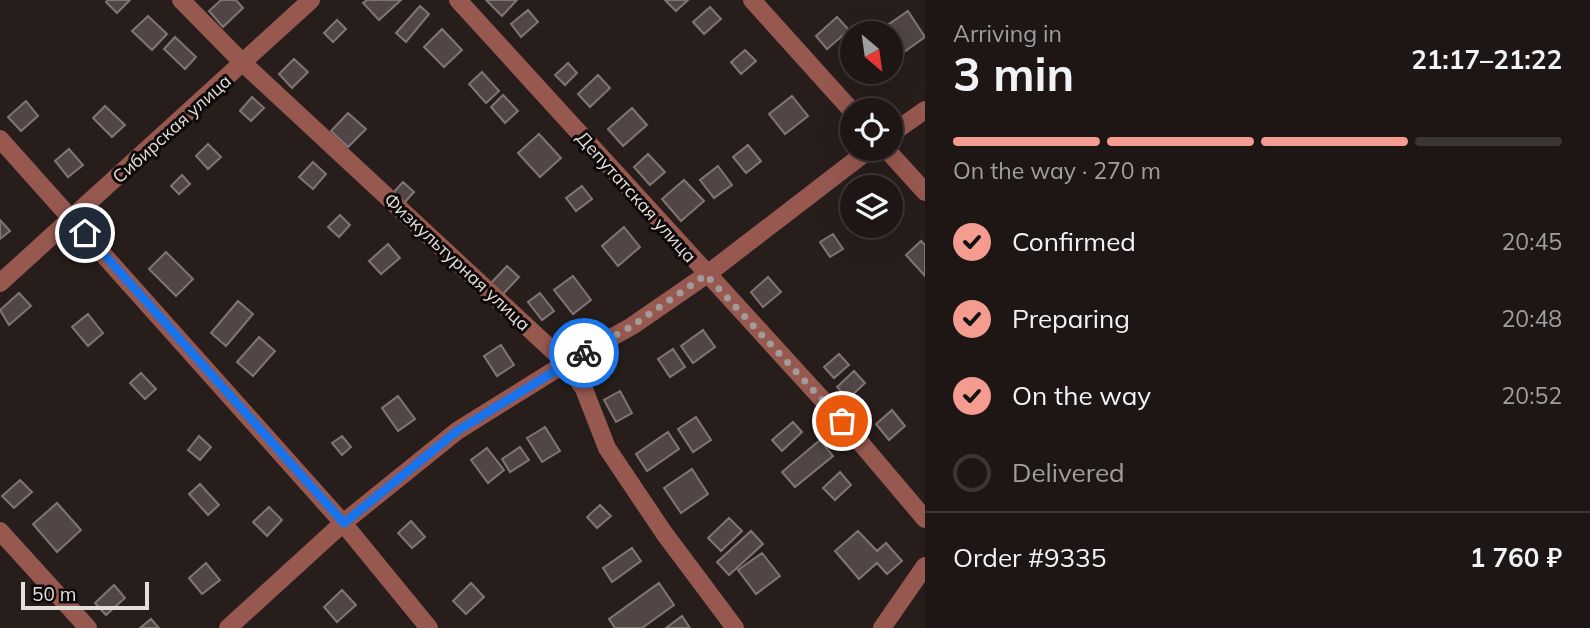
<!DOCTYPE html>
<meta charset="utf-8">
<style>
body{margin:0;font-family:Mulish,sans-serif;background:#2a2322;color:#f1f3f6;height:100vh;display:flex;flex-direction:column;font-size:26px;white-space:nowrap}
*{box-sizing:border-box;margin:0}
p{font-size:23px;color:#a09fa0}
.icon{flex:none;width:38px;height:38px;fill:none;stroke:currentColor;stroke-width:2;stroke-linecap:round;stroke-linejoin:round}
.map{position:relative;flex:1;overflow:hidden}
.panel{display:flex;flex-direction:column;background:#1d1615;width:665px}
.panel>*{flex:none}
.needle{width:46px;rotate:151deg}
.fabs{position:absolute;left:840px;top:21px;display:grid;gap:14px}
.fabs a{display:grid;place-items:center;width:63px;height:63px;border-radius:50%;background:#1d1615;box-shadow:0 7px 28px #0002,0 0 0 2px #3b3534;font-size:35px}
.scale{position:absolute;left:21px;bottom:18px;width:128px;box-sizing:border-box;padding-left:7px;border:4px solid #e4dedd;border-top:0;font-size:19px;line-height:24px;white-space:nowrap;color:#e4dedd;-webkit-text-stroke:5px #0d0908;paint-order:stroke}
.pin{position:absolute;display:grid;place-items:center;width:60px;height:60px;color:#fff;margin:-30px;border:4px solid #fff;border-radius:50%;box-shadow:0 2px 7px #0007}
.courier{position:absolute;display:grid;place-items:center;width:70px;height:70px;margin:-35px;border:5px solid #1a73e8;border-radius:50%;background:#fff;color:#222;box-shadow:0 2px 9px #0007}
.overview em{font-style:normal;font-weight:700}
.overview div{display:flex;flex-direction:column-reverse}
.overview{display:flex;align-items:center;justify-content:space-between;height:119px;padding:0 28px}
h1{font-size:46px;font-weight:700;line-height:52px}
.bar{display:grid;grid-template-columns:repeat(4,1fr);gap:10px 7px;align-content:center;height:84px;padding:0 28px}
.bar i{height:9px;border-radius:5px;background:#3b3534}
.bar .current{background:#f59c91}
.bar p{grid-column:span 4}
.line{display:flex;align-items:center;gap:18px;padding:0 28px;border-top:2px solid #3b3534}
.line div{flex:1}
ol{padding:0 28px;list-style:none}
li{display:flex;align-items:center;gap:21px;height:77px}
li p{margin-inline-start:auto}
li .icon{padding:7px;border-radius:50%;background:#f59c91;color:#111;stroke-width:4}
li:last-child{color:#a09fa0}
li i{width:38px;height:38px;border:4px solid #3b3534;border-radius:50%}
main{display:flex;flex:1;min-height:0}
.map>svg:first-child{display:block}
.building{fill:#514645;stroke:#817574;stroke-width:2}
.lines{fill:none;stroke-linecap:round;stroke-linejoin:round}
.minor{stroke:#975850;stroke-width:18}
.done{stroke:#a29b99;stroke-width:7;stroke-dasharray:0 12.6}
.route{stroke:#1a73e8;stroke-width:9}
.labels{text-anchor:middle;stroke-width:6;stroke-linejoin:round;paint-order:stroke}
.street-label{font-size:18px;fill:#e4dedd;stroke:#0d0908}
</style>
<main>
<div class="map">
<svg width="925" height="628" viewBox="0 0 925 628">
<rect width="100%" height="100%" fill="#271e1c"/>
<path class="building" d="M108,0H130L117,13L106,2Z
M221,0H236L243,8L223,27L209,11Z
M367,0H401L379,20L363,3Z
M486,0H517L502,16Z
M665,0H688L676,11Z
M420,6L429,14L406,42L396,33Z
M710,7L721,19L704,34L693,22Z
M528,10L538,22L521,37L511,24Z
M908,11L925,37L897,57L891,48V33L879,31Z
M148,16L167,34L152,50L132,31Z
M837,17L849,30L827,49L816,36Z
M337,20L346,29L333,42L324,33Z
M442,29L462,50L444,67L424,47Z
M175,37L196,57L185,69L164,49Z
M745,50L756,61L741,74L731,62Z
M294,59L308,72L292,88L279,74Z
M568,63L577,73L565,85L555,75Z
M482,72L499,91L486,103L469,84Z
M598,75L610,88L590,107L578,94Z
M503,95L518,111L505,123L491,107Z
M792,96L808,116L785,134L769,114Z
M252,97L264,108L251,121L240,111Z
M26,101L38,116L21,131L8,117Z
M105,106L125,125L112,137L93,118Z
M632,108L647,125L623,146L608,129Z
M348,113L366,129L348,147L331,131Z
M539,134L561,158L540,177L518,153Z
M208,144L221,157L208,169L196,156Z
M748,145L761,161L746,173L733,157Z
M69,149L83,165L68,177L55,161Z
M648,154L665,172L650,185L634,167Z
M313,162L326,174L313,189L299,177Z
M718,166L732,185L714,198L700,180Z
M182,175L190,184L179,194L171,186Z
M684,180L704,201L681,221L662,199Z
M403,182L414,192L404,203L393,193Z
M582,186L592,199L576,211L566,198Z
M340,215L350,225L339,237L328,227Z
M852,216V226H865L855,233L846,220Z
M0,220L10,231L0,239Z
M624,227L640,247L618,266L602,246Z
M833,234L843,249L830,257L820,242Z
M921,241L925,245V276L906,255Z
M388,244L400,258L381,274L369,261Z
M166,252L193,279L176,296L149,269Z
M507,266L519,277L503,294L491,283Z
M573,276L591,300L573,314L554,290Z
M768,277L781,292L763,307L751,292Z
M19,293L31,306L9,325L0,310Z
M540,293L554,311L542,320L528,302Z
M238,301L253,314L226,346L211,333Z
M88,314L103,333L88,346L72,327Z
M703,330L715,347L693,363L681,346Z
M259,337L275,351L253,376L237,362Z
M501,345L514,365L497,376L484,356Z
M673,349L685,367L670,377L658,359Z
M839,354L849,365L834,378L824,367Z
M854,371L865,383L848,399L837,387Z
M141,373L156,389L145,399L130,383Z
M620,391L632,413L616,422L604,400Z
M398,396L415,419L398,431L382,408Z
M892,410L905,426L889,440L876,424Z
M696,417L711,440L693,452L678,429Z
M793,422L802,432L782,451L772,440Z
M545,427L560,451L542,462L527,438Z
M668,432L679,449L647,471L636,454Z
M199,436L211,447L200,460L188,450Z
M342,436L351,447L342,455L332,443Z
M820,440L833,456L795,487L782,472Z
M520,447L529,460L510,472L502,459Z
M487,448L504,470L488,483L471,460Z
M692,469L708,494L681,513L664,488Z
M840,472L851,485L835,500L823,488Z
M20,480L32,492L14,508L2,496Z
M200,484L219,505L208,515L189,494Z
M57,503L81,530L57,552L33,524Z
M600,505L611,516L597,528L587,517Z
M269,507L282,520L267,536L253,522Z
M729,518L742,531L721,551L708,538Z
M411,521L425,537L412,548L398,533Z
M751,531L763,544L729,575L717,562Z
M858,531L877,551L886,543L902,561L887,574L877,563L859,579L835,551Z
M632,548L641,561L612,582L603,568Z
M762,553L780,576L756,594L738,570Z
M206,563L220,580L202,594L189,578Z
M471,583L484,597L466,614L453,601Z
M659,583L674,605L642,628H615L609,619Z
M114,585L125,598L106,615L95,603Z
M342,590L356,605L337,622L324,607Z
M682,616L690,628H666Z
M151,619L159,628H140Z"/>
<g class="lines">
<path class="minor" d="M181,0L244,64L566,363L584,389L607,448L664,533L735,628
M458,0L842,421L925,519
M752,0L852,111
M891,134L925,110
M0,139L343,523L429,628
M886,149L925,192
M0,283L311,0
M0,531L88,628
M228,628L343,523L457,431L566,363L632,326L706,275L870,149
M882,628L925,566"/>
</g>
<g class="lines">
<path class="done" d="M584,353L632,326L706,275L842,421"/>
<path class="route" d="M85,233L344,523L457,431L584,353"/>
</g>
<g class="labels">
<g class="street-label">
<text transform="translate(172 129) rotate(-42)" y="6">Сибирская улица</text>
<text transform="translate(636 197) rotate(48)" y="6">Депутатская улица</text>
<text transform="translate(457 262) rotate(43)" y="6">Физкультурная улица</text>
</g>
</g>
</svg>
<div class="fabs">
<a><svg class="needle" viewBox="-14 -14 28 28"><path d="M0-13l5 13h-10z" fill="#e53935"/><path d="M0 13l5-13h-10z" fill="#a09fa0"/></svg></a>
<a><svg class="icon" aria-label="locate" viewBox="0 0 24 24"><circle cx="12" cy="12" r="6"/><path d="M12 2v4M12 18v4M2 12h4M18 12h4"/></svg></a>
<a><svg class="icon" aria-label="layers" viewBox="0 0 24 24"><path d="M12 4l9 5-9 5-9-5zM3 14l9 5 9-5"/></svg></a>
</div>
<div class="scale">50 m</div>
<div class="pin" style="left:842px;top:421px;background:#ea580c"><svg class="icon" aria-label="bag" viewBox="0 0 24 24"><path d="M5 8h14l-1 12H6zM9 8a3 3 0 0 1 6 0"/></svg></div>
<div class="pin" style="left:85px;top:233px;background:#1f2937"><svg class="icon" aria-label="home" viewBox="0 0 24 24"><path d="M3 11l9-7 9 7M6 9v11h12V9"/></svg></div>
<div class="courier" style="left:584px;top:353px"><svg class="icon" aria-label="bike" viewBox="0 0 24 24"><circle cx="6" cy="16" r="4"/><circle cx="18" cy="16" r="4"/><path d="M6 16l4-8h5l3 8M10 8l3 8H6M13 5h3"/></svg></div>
</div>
<section class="panel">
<div class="overview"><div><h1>3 min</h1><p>Arriving in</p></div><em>21:17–21:22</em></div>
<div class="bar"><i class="current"></i><i class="current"></i><i class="current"></i><i></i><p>On the way · 270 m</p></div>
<ol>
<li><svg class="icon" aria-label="check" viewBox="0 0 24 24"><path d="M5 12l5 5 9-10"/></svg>Confirmed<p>20:45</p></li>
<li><svg class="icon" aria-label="check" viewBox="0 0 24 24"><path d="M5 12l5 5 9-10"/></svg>Preparing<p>20:48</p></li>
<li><svg class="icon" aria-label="check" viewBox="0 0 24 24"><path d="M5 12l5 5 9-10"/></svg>On the way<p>20:52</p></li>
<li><i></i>Delivered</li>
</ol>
<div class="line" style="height:91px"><div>Order #9335</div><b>1 760 ₽</b></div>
</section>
</main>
